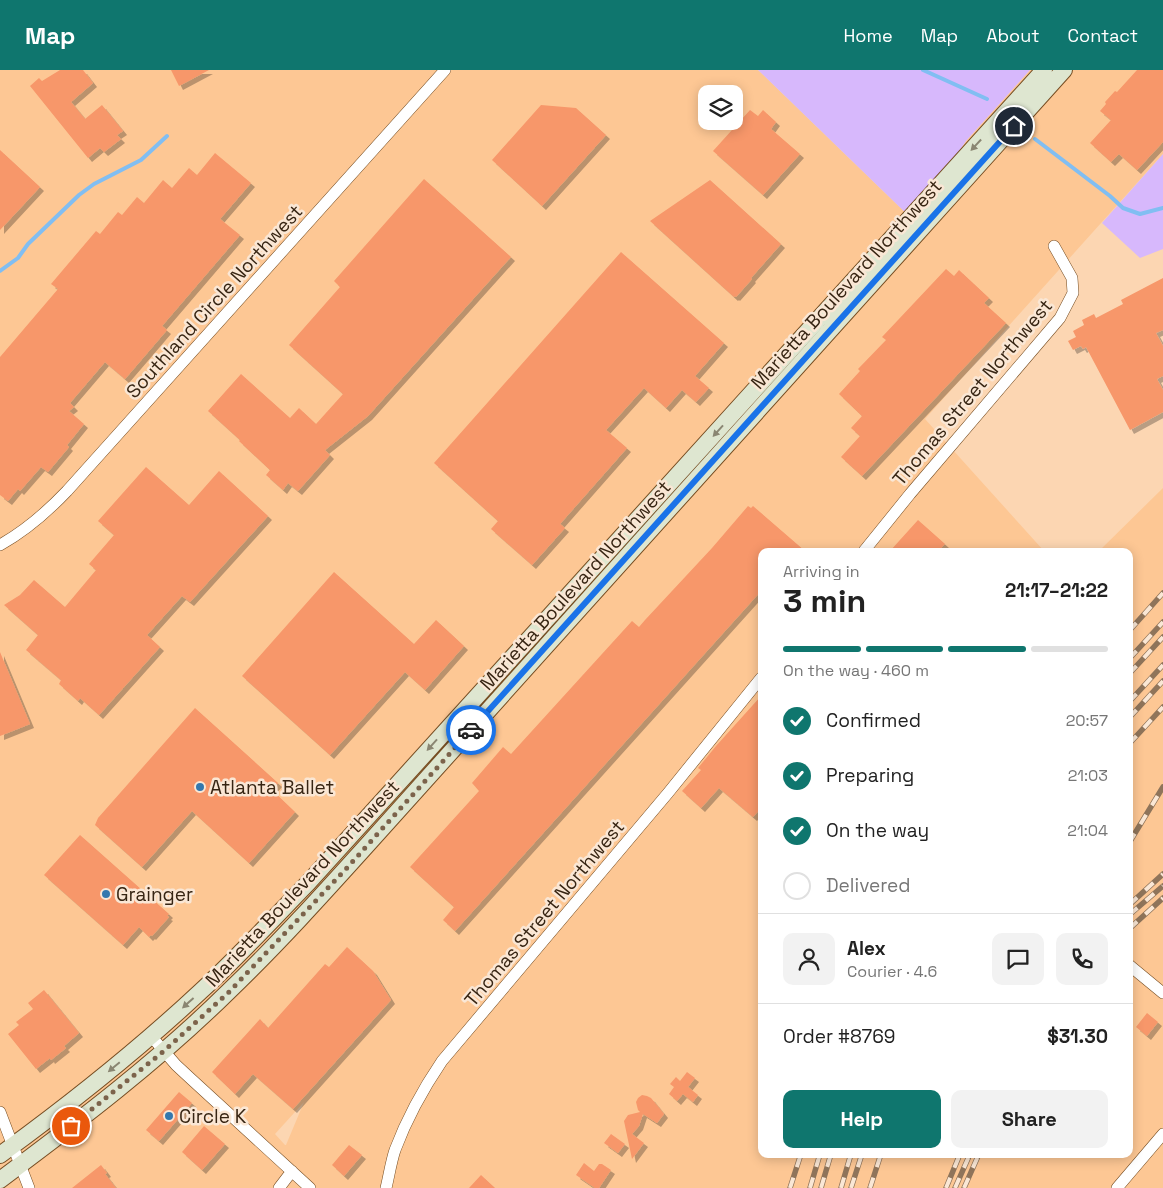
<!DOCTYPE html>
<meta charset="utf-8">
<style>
body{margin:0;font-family:"Space Grotesk",sans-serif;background:#f2f2f2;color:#222;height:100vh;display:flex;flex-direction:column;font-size:19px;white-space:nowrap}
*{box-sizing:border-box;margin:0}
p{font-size:16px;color:#767676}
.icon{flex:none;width:28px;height:28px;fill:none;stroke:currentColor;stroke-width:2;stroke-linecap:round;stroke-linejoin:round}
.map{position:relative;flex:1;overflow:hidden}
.panel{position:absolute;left:758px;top:478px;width:375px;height:610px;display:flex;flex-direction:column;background:#fff;border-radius:10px;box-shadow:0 2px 12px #0003}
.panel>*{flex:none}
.buttons{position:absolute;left:698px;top:15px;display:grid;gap:10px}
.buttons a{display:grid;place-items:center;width:45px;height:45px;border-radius:10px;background:#fff;box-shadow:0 2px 12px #0003;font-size:25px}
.pin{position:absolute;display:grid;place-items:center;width:42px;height:42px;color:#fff;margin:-21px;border:2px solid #fff;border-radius:50%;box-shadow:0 1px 5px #0007}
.courier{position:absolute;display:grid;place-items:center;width:50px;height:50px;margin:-25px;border:4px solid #1a73e8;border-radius:50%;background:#fff;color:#222;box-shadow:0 1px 6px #0007}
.summary em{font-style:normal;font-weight:700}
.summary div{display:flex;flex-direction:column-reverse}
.summary{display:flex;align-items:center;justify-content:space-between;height:85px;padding:0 25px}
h1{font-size:32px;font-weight:700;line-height:38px}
.bar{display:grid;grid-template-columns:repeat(4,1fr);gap:8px 5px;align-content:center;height:60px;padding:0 25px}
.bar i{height:6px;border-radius:4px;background:#e0e0e0}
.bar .active{background:#0f766e}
.bar p{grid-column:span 4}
.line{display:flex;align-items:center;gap:12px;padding:0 25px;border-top:1px solid #e0e0e0}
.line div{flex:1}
.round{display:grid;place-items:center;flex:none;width:52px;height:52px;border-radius:10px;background:#f2f2f2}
ol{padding:0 25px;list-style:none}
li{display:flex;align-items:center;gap:15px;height:55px}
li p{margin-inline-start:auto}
li .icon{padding:5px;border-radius:50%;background:#0f766e;color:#fff;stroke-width:4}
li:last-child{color:#767676}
li i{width:28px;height:28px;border:2px solid #e0e0e0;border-radius:50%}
.button{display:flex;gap:10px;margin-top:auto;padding:10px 25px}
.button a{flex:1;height:58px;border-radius:10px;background:#0f766e;color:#fff;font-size:20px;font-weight:700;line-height:58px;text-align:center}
.button a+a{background:#f2f2f2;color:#222}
header{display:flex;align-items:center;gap:30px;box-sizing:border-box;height:70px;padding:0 25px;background:#0f766e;color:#fff}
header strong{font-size:24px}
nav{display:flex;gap:28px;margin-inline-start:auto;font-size:18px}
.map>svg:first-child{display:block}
.built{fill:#fdc794;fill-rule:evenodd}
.green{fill:#d7b8fc}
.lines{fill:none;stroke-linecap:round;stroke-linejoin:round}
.stream{stroke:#81bef2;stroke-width:4}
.building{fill:#f7976a;filter:url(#shadow)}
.minor-casing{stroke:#764d22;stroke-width:12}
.secondary-casing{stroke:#764d22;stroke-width:18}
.minor{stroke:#fff;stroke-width:11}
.secondary{stroke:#dee6d0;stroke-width:16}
.rail-casing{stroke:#8f745a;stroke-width:5.5}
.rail{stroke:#fae7d5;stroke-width:4;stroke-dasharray:11;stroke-linecap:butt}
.oneway{fill:#8a8672}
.done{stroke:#7c634b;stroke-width:5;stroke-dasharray:0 9}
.route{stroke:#1a73e8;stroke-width:6}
.poi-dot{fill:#3478ae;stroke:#fae7d5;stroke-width:2}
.labels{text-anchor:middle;stroke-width:5;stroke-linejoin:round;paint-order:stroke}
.street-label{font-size:19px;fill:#372513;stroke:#fae7d5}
.poi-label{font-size:19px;fill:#372513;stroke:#fae7d5;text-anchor:start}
</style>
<header>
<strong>Map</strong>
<nav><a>Home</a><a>Map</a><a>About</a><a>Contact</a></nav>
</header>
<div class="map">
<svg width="1163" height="1118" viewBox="0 0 1163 1118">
<defs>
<filter id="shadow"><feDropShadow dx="4" dy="4" stdDeviation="0" flood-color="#0004"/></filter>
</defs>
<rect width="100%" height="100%" fill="#fcd6b2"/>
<path class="built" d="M0,0H758L913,150L966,71L1030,0H1163V84L925,349L1044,481H761V1084H1129V481H1099L1163,418V1118H0ZM706,24H734V51H706ZM304,1032L286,1075H285L275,1064Z"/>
<path class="green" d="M758,0H1030L966,71L913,150Z
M1163,84V179L1140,188L1102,153Z"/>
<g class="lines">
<path class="stream" d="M923,0L987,29
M1035,69L1110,126L1123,138L1140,144L1163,138
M0,201L18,188L28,174L79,125L94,114L141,90L167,66"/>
</g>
<path class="building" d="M60,0H83L93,13L71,32L85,49L102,35L123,61L117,65L121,69L104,82L100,78L88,88L30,16L39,8L42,11Z
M171,0H209L179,16Z
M1137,0H1163V72L1137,100L1119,84L1111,92L1090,73L1111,50L1100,41L1106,34L1105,32L1115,21L1117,22Z
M541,35L576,38L606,65L542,136L492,90Z
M750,40L758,46L763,40L776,52L771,59L800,84L763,125L713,81Z
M0,80L40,117L0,160Z
M215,83L251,113L220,149L240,165L162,256L167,260L125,309L105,292L70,333L74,337L69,341L84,354L67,375L69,377L48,402L41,397L20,421L18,419L8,431L0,425V287L58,219L51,214L96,161L100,164L118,142L122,145L137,127L144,133L163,110L172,118L189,98L197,105Z
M424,109L511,187L368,346L325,380L330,385L298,421L288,413L283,420L266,405L270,400L239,371L240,370L208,341L241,304L290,348L299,338L316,354L343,324L289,275L340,217L334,211Z
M710,110L781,174L751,208L752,209L736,227L735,226L734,227L650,151Z
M621,182L724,273L695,306L709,318L696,332L682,320L666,338L644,318L606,360L627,378L560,454L565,458L532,495L491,459L498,451L434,393Z
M946,199L954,206L959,200L989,228L984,233L1006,253L862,406L841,387L860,366L851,358L862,346L839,324L860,301L858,299L886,270L882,267Z
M1163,208V260L1156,263L1163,276V306L1157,309L1163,320V342L1130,360L1086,277L1083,279L1081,276L1073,280L1068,271L1076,267L1073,261L1084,255L1082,250L1094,244L1096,248L1123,234L1121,230Z
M146,397L189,435L219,401L268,446L190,532L182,526L147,565L160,577L99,645L80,628L78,631L59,614L61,610L26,580L38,565L4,535L20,525L34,510L65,537L96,500L89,494L114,465L98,451Z
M748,436L751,438L753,436L805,481H761V521L455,861L443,850L454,837L410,797L479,721L472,713L503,677L511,684L632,551L639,557L645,550L712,478Z
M918,450L945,474L938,481H890Z
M334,502L414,574L436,550L464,576L425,620L405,602L330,685L242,606Z
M0,582L30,654L0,666Z
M761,626V738L753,747L719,718L701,738L682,721L701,700L698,698L716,676Z
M195,638L278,713L272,720L295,742L249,793L192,741L142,797L95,755L98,748Z
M80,765L169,844L167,846L169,847L152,866L151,865L149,867L139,857L123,875L44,805Z
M347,877L373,901L391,930L293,1039L253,1004L235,1024L212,1002L260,949L268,958L325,894L329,897Z
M44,920L79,963L64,976L66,978L51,990L50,988L36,999L8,964L19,955L16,952L33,939L28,933Z
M1147,943L1158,952L1147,966L1136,957Z
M687,1002L695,1008L688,1017L698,1025L693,1032L683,1024L677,1031L669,1024L674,1017L670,1014L676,1007L680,1011Z
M179,1022L192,1033L159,1071L146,1060Z
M642,1025L647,1026L651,1028L664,1044L657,1053L643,1044L639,1056L632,1064L644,1073L632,1089L624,1051L628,1045L640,1042L638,1040L636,1032L638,1028Z
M204,1056L225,1074L202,1100L182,1082Z
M611,1064L625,1074L618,1083L604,1073Z
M349,1075L362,1085L344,1106L332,1095Z
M584,1093L594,1101L599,1094H602L611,1100L599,1118H595L576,1105Z
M101,1095L107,1103L105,1104L116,1118H72Z
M481,1105L495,1118H469Z"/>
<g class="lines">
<g class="minor-casing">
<path id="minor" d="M0,475C25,461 47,442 67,421L445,0
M864,481L910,424L1060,248L1073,223L1072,208L1054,176
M1129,895L1163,923
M151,966L176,995L190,1008L310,1118
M0,1042L29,1118
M279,1118L292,1101
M386,1118C389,1106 391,1092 395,1080C407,1048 423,1019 442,991L668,723L761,608
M1117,1118L1163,1064"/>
</g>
<g class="secondary-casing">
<path id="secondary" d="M0,1085C70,1034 138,980 201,921C238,887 273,849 308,813L1044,0
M0,1110C79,1051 158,991 228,922C277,875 323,824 369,773L1064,0"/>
</g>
<use href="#minor" class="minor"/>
<use href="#secondary" class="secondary"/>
<g class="rail-casing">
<path id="rail" d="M1129,561L1163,523
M1129,589L1163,552
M1129,604L1163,567
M1129,632L1163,595
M1129,648L1163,611
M1129,674L1163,637
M1129,773L1163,717
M1129,835L1163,804
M1129,845L1163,816
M1129,859L1163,828
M790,1118L801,1084
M810,1118L820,1084
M821,1118L831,1084
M841,1118L851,1084
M851,1118L862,1084
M870,1118L881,1084
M946,1118L960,1084
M955,1118L970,1084
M964,1118L979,1084"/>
</g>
<use href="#rail" class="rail"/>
</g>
<defs><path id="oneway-solid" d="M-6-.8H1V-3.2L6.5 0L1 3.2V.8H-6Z" transform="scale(1.25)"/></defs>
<g class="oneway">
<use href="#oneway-solid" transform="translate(976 75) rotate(133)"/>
<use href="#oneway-solid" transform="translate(718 361) rotate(132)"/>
<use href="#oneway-solid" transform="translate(432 675) rotate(132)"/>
<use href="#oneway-solid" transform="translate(188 933) rotate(138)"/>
<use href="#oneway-solid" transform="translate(114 997) rotate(140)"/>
</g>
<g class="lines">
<path class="done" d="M71,1056L164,981L228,923L346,799L471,660"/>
<path class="route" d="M471,660L1014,56"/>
</g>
<g class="poi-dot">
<circle cx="200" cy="717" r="5"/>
<circle cx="106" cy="824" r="5"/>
<circle cx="169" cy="1046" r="5"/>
</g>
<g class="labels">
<g class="street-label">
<text transform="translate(846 214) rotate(-48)" y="7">Marietta Boulevard Northwest</text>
<text transform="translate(214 231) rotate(-48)" y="7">Southland Circle Northwest</text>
<text transform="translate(972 322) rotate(-50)" y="7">Thomas Street Northwest</text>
<text transform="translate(575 515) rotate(-48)" y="7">Marietta Boulevard Northwest</text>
<text transform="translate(302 813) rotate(-47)" y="7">Marietta Boulevard Northwest</text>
<text transform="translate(544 843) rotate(-50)" y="7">Thomas Street Northwest</text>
</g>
<g class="poi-label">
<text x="210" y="724">Atlanta Ballet</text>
<text x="116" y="831">Grainger</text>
<text x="179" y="1053">Circle K</text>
</g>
</g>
</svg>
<div class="buttons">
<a><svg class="icon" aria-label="layers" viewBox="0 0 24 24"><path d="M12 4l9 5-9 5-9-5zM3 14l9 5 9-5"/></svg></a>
</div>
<div class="pin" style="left:71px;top:1056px;background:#ea580c"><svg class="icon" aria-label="bag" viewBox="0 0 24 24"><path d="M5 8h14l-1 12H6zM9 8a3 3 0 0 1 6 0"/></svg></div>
<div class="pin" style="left:1014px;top:56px;background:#1f2937"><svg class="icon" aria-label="home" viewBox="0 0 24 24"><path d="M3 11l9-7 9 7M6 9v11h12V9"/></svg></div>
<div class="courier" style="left:471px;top:660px"><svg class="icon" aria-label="car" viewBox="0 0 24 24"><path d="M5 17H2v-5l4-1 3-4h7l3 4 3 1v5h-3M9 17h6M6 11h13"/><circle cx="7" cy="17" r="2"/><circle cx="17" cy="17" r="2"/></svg></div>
<section class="panel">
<div class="summary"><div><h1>3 min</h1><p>Arriving in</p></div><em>21:17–21:22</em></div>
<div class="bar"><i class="active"></i><i class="active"></i><i class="active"></i><i></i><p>On the way · 460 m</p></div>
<ol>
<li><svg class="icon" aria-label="check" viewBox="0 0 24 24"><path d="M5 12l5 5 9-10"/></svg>Confirmed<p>20:57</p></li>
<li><svg class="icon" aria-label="check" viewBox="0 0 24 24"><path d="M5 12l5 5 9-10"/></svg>Preparing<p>21:03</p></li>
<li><svg class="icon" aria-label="check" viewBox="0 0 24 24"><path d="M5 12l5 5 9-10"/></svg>On the way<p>21:04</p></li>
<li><i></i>Delivered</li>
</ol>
<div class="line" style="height:90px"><a class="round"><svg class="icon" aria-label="person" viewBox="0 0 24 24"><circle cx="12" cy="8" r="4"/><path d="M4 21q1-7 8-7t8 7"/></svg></a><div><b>Alex</b><p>Courier · 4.6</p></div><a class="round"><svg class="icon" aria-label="chat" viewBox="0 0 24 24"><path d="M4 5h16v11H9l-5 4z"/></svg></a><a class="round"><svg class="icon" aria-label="phone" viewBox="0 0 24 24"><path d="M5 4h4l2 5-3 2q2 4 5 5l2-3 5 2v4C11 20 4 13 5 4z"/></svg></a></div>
<div class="line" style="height:65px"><div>Order #8769</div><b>$31.30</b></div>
<div class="button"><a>Help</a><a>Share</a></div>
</section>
</div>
